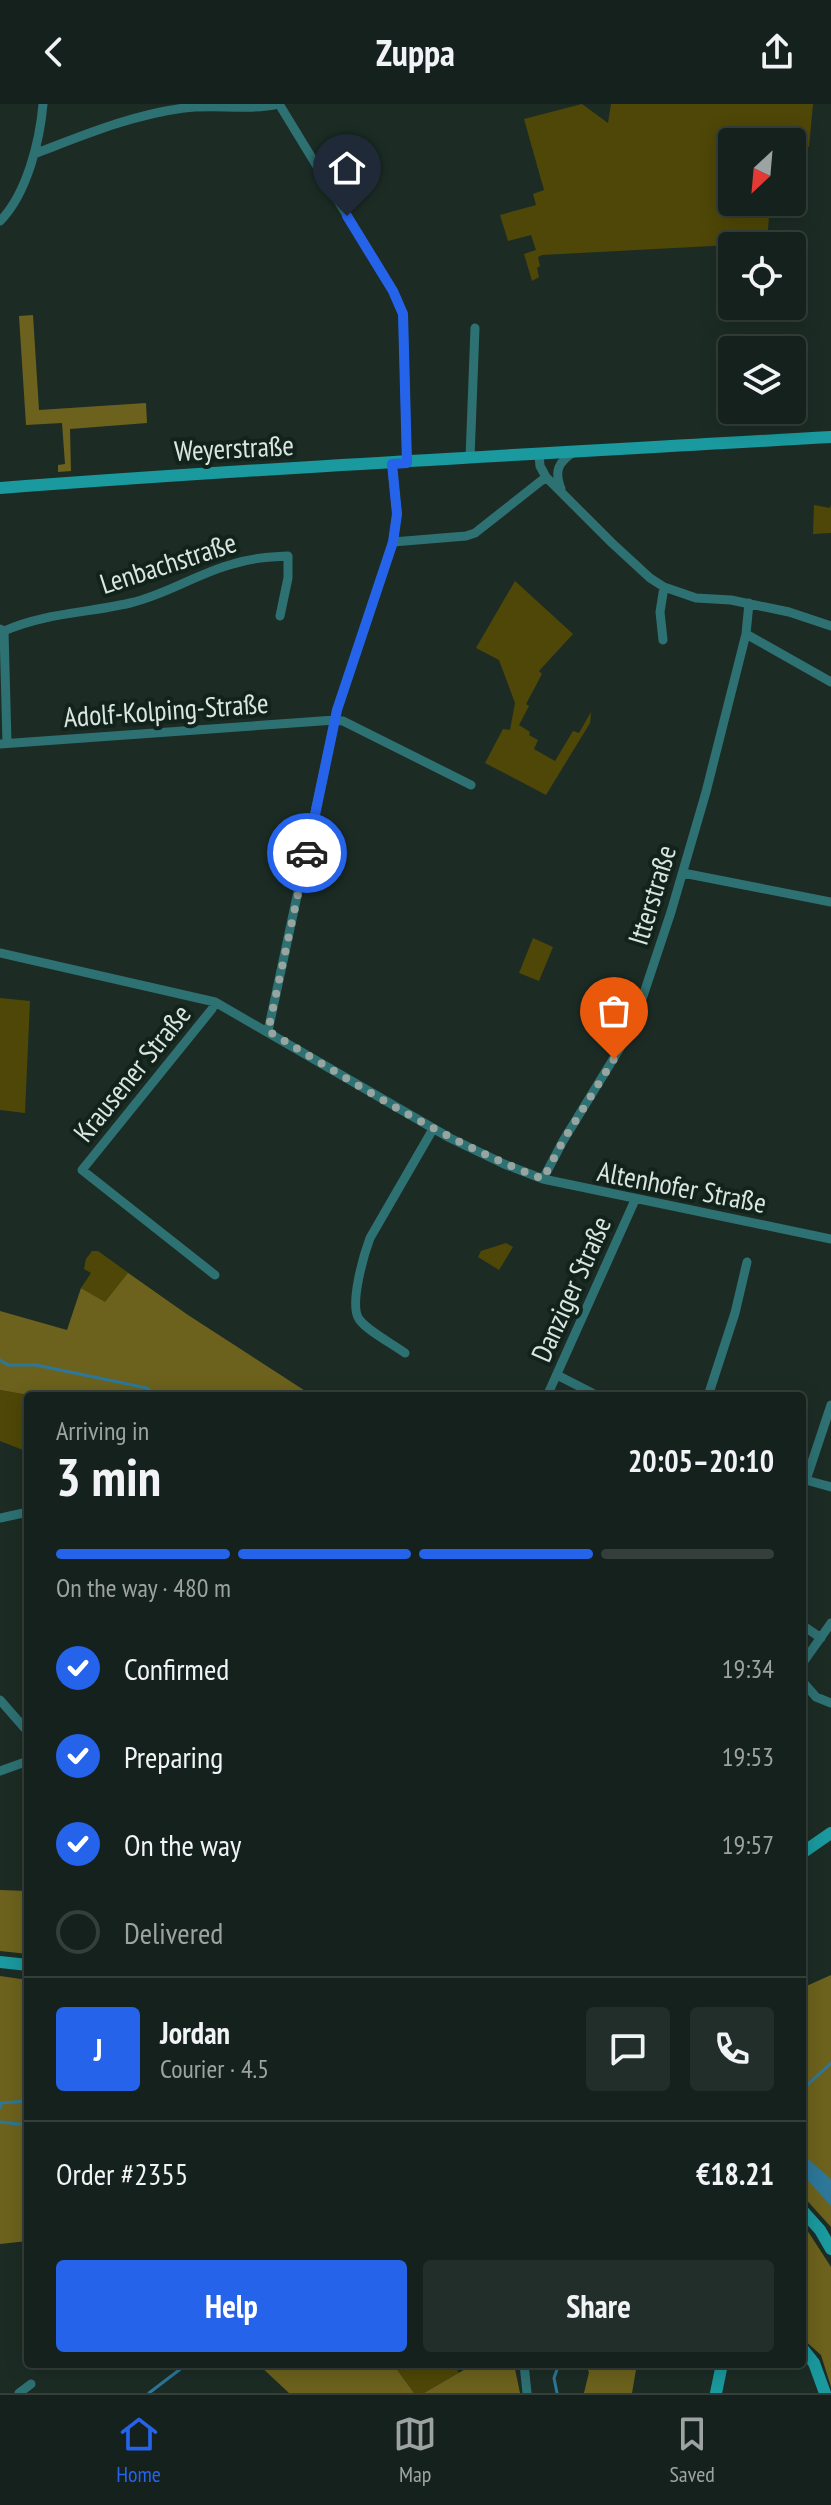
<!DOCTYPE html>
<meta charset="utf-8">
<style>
body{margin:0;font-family:"PT Sans Narrow",sans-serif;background:#222e29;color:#f1f3f6;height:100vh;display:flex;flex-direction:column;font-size:30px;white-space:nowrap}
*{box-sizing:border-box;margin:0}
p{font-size:26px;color:#9da3a3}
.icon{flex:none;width:44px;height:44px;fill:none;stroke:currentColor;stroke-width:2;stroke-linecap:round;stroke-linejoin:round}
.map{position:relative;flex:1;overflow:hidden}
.drawer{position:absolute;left:24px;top:1288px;width:782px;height:976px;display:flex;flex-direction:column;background:#15211c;border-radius:8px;box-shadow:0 4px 20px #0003,0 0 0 2px #343e3b}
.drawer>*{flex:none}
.needle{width:52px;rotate:206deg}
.tools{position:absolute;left:718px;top:24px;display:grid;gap:16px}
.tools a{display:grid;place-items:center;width:88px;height:88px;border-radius:8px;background:#15211c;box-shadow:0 4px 20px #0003,0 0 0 2px #343e3b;font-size:40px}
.pin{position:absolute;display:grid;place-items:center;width:68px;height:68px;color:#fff;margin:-82px -34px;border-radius:50% 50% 50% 0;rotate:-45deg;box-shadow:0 0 8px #0007}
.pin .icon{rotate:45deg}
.courier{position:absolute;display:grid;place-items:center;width:80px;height:80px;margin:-40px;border:6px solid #2563eb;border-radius:50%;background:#fff;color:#222;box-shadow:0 2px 10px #0007}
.headline em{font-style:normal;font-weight:700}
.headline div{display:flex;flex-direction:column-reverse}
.headline{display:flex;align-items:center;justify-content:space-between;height:136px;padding:0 32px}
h1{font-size:52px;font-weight:700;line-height:60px}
.bar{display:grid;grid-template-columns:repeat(4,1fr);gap:12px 8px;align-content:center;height:96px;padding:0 32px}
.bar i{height:10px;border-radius:6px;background:#343e3b}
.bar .active{background:#2563eb}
.bar p{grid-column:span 4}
.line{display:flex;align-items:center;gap:20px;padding:0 32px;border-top:2px solid #343e3b}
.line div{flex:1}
.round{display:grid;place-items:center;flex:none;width:84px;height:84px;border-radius:8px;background:#222e29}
ol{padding:0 32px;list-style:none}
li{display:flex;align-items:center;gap:24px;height:88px}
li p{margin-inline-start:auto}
li .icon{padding:8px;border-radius:50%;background:#2563eb;color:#fff;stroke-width:4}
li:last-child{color:#9da3a3}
li i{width:44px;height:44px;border:4px solid #343e3b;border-radius:50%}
.action{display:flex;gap:16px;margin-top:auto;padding:16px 32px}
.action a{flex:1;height:92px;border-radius:8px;background:#2563eb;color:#fff;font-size:32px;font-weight:700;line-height:92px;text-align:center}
.action a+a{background:#222e29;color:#f1f3f6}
header{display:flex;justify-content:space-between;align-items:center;height:104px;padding:0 32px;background:#15211c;font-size:36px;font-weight:700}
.menu{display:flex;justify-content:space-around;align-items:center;height:112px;border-top:2px solid #343e3b;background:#15211c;font-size:22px;color:#9da3a3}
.menu a{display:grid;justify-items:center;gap:4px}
.menu .active{color:#2563eb}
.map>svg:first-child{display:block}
.green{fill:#4f4707}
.forest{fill:#6c621d}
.water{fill:#2d7799}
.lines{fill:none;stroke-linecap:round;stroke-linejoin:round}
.stream{stroke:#2d7799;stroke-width:3}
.street{stroke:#2e7173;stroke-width:9}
.secondary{stroke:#1a999e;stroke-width:12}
.done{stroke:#98a49f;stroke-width:8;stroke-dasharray:0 14.4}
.route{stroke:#2563eb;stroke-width:10}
.labels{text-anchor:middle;stroke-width:8;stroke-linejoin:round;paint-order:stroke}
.street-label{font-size:28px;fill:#dbe5e1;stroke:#12231c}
</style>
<header><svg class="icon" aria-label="back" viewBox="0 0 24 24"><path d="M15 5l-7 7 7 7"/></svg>Zuppa<svg class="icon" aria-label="share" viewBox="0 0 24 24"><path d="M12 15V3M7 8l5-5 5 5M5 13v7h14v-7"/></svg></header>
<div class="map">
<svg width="831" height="2289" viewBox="0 0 831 2289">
<rect width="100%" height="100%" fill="#1c2c25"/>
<path class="green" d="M582,0L608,19L611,0H813L809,43L792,41V38H732V98H770L767,139L542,151L538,153L540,162L537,164L539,173L532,177L524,150L536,146L531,131L508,137L500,111L536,101L533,90L544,86L524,15Z
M831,400V429L813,430L814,401L830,404Z
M515,477L573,530L539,567L542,570L526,600L529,602L519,621L530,628L529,631L538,636L534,645L555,657L573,627L579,629L591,608L590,619L546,691L485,659L503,625L510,626L515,599L499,556L476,544Z
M533,834L553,843L539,877L519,869Z
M0,894L30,897L25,1009L0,1006Z
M506,1139L513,1143L499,1166L478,1153L481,1147Z
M92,1147H98L187,1211L104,1198L81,1184L91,1169L84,1165L86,1155Z
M0,1286L34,1292H28V1348L0,1337Z
M393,2260H453L459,2269L424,2289H414Z"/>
<path class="forest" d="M33,211L39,306L146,299L147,319L70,325L71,367L58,368V361L65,360L62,319L26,321L19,212Z
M128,1169L188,1211L313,1292H34L0,1286V1207L67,1226L81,1184L105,1198Z
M0,1786L28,1787V1850L0,1847Z
M831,1871V2123L802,2091V1884Z
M0,1872L28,1876V2137L0,2140Z
M802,2121L809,2129L831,2163V2283L821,2251L802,2234Z
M258,2260H393L414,2289H289Z
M474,2260H514L520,2289H424Z
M584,2260H637L632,2289H584L589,2268Z"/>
<path class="water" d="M802,2055L809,2056L831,2075V2102L802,2070Z"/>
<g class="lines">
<path class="stream" d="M0,1256L8,1261H36L147,1284L157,1292
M802,1986L831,1959
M0,2004L1,1999L28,1997
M0,2018L28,2021
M149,2289L187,2260
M557,2289L554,2274L559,2260"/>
<path class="street" d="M279,0L393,187L403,210L407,359
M34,50C84,31 131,11 184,4C215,0 248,7 278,0
M0,117C27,90 40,36 43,0
M539,351L540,362L546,373L612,439L650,474L664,483L696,494L731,496L789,508L831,522
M470,354L475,224
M561,385C554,367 558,358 574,348
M393,438L466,432L475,429L546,373
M0,525L4,527L7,639
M4,527C44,509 88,509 130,499C166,491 198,469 233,460C251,454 269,453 288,452V474L280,512
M746,530L831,578
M663,536L660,508L664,483
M0,640L335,616L343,617L471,681
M683,769L831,798
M0,849L215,898L450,1034L504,1060L543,1075L831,1135
M215,898L212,905L82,1066L215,1171
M268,927L337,606L393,438L397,410L392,360
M543,1075L563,1037L623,939L636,913L671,808L706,688L746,530L749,499
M405,1249C393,1240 366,1226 359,1215C349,1201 364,1150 370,1134L433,1025
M557,1271L598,1292
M547,1292L635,1096
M708,1292L735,1209L747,1158
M802,1375L831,1383
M806,1376L831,1301
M0,1414L28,1408
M802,1521L821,1534
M802,1560L831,1519
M802,1577L816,1593L831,1599
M0,1596L28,1628
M0,1667L28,1657
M524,2260L527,2289
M19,2289L31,2280"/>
<path class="secondary" d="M0,384C277,363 554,349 831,333
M802,1749L831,1729
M0,1858L28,1861
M802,2106L820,2126L831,2145
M802,2244L814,2259L825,2289
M716,2289L722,2260"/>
</g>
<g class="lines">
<path class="done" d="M307,749L268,927C358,981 446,1038 543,1075L563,1037L614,955"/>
<path class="route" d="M307,749L337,606L393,438L397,410L392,360L407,359L403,210L393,187L347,112"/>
</g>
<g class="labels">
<g class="street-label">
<text transform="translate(234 344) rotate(-3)" y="10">Weyerstraße</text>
<text transform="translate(168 459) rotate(-18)" y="10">Lenbachstraße</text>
<text transform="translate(166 606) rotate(-4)" y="10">Adolf-Kolping-Straße</text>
<text transform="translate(652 791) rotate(-73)" y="10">Itterstraße</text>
<text transform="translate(132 969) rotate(-51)" y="10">Krausener Straße</text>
<text transform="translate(682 1083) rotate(11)" y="10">Altenhofer Straße</text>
<text transform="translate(571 1185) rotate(-66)" y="10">Danziger Straße</text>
</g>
</g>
</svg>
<div class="tools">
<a><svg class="needle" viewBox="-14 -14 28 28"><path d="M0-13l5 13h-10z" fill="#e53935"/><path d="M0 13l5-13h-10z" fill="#9da3a3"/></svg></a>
<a><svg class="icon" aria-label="locate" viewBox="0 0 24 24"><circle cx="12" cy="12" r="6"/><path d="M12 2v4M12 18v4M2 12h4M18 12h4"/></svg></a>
<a><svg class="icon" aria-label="layers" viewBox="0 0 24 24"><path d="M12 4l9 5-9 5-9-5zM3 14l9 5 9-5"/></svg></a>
</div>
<div class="pin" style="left:614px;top:955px;background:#ea580c"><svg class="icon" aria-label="bag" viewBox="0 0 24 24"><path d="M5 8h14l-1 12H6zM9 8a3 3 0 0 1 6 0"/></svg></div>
<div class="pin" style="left:347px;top:112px;background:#1f2937"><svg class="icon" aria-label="home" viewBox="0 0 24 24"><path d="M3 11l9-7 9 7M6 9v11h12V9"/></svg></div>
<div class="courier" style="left:307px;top:749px"><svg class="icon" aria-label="car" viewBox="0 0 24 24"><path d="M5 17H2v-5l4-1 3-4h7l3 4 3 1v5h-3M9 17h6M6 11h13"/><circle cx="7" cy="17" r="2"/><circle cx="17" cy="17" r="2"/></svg></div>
<section class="drawer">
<div class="headline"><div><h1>3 min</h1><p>Arriving in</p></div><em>20:05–20:10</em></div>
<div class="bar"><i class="active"></i><i class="active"></i><i class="active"></i><i></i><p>On the way · 480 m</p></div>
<ol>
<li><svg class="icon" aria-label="check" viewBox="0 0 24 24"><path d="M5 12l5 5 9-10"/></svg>Confirmed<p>19:34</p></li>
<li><svg class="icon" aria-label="check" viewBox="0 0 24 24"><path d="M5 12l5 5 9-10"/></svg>Preparing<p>19:53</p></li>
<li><svg class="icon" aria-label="check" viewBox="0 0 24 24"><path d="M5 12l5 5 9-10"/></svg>On the way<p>19:57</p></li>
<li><i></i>Delivered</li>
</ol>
<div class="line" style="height:144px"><b class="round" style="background:#2563eb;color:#fff">J</b><div><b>Jordan</b><p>Courier · 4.5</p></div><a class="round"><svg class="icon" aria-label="chat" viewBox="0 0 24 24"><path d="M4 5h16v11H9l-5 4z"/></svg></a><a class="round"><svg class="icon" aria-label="phone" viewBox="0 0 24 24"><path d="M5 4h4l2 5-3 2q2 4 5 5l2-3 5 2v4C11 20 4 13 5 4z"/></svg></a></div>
<div class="line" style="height:104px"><div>Order #2355</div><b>€18.21</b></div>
<div class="action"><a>Help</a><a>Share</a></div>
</section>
</div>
<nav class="menu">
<a class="active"><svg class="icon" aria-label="home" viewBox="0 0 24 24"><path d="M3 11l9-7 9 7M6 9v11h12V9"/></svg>Home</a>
<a><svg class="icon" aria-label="map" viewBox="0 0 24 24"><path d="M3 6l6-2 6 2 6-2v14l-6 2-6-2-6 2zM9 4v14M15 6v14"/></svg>Map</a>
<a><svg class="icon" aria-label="saved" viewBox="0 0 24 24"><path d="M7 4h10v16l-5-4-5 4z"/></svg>Saved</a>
</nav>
